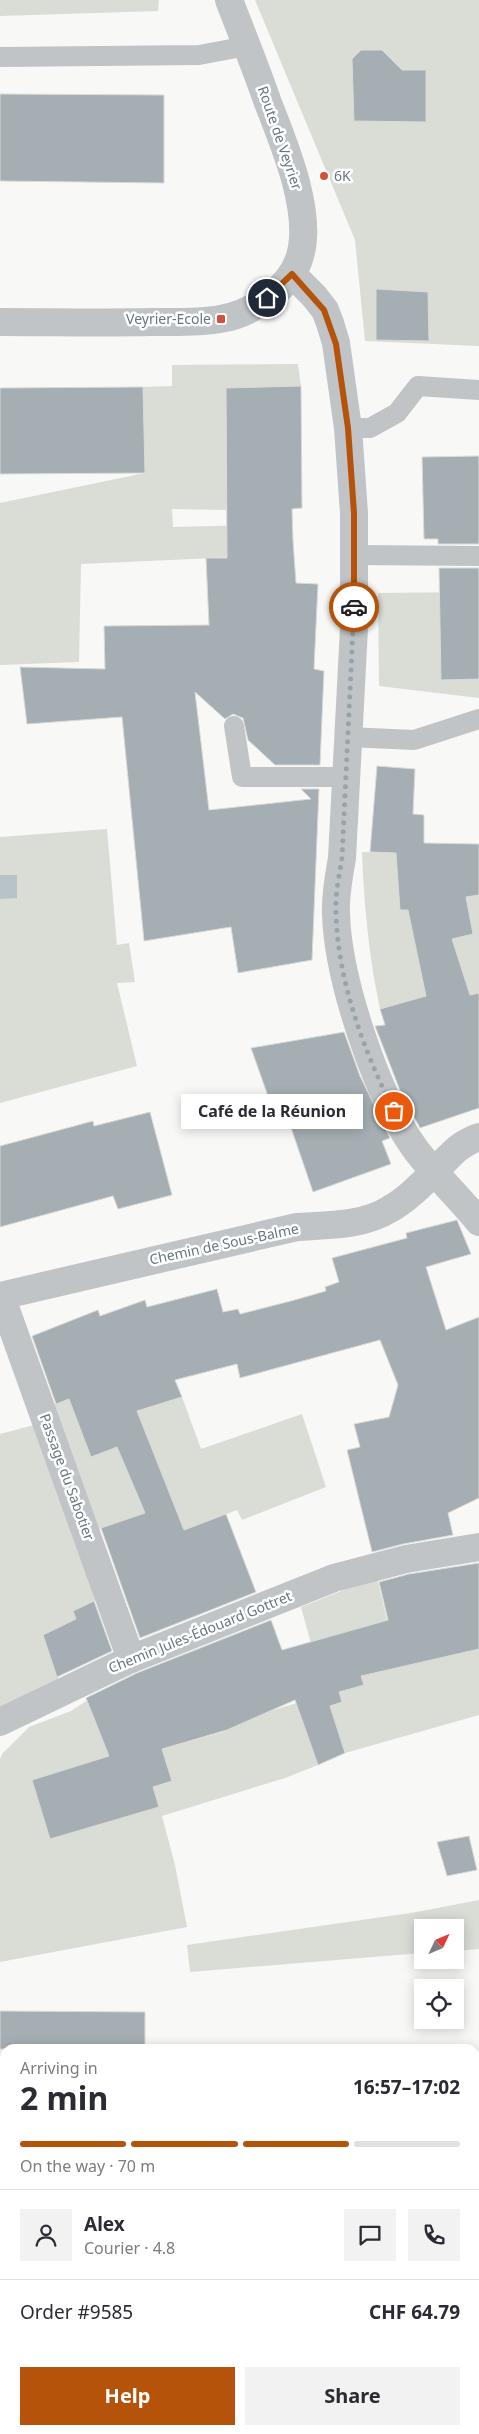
<!DOCTYPE html>
<meta charset="utf-8">
<style>
body{margin:0;font-family:"Noto Sans",sans-serif;background:#f2f2f3;color:#2b2b33;height:100vh;display:flex;flex-direction:column;font-size:19px;white-space:nowrap}
*{box-sizing:border-box;margin:0}
p{font-size:16px;color:#7c7c81}
.icon{flex:none;width:28px;height:28px;fill:none;stroke:currentColor;stroke-width:2;stroke-linecap:round;stroke-linejoin:round}
.map{position:relative;flex:1;overflow:hidden}
.panel{position:absolute;left:0px;top:2044px;width:480px;height:391px;display:flex;flex-direction:column;background:#fff;border-radius:15px 15px 0 0;box-shadow:0 2px 12px #0003}
.panel>*{flex:none}
.needle{width:32px;rotate:46deg}
.fabs{position:absolute;left:414px;top:1919px;display:grid;gap:10px}
.fabs a{display:grid;place-items:center;width:50px;height:50px;border-radius:0px;background:#fff;box-shadow:0 2px 12px #0003;font-size:25px}
.pin{position:absolute;display:grid;place-items:center;width:42px;height:42px;color:#fff;margin:-21px;border:2px solid #fff;border-radius:50%;box-shadow:0 1px 5px #0007}
.courier{position:absolute;display:grid;place-items:center;width:50px;height:50px;margin:-25px;border:4px solid #b45309;border-radius:50%;background:#fff;color:#222;box-shadow:0 1px 6px #0007}
.bubble{position:absolute;height:35px;border-radius:0px;background:#fff;box-shadow:0 2px 12px #0003;font-size:16px;font-weight:700;line-height:35px;text-align:center}
.overview em{font-style:normal;font-weight:700}
.overview div{display:flex;flex-direction:column-reverse}
.overview{display:flex;align-items:center;justify-content:space-between;height:85px;padding:0 20px}
h1{font-size:32px;font-weight:700;line-height:38px}
.bar{display:grid;grid-template-columns:repeat(4,1fr);gap:8px 5px;align-content:center;height:60px;padding:0 20px}
.bar i{height:6px;border-radius:4px;background:#e1e1e2}
.bar .selected{background:#b45309}
.bar p{grid-column:span 4}
.line{display:flex;align-items:center;gap:12px;padding:0 20px;border-top:1px solid #e1e1e2}
.line div{flex:1}
.round{display:grid;place-items:center;flex:none;width:52px;height:52px;border-radius:0px;background:#f2f2f3}
.cta{display:flex;gap:10px;margin-top:auto;padding:10px 20px}
.cta a{flex:1;height:58px;border-radius:0px;background:#b45309;color:#fff;font-size:20px;font-weight:700;line-height:58px;text-align:center}
.cta a+a{background:#f2f2f3;color:#2b2b33}
.map>svg:first-child{display:block}
.green{fill:#d9ddd6}
.water{fill:#b7c3c6}
.building{fill:#a5aeb2;stroke:#dadad8}
.lines{fill:none;stroke-linecap:round;stroke-linejoin:round}
.service{stroke:#c0c4c7;stroke-width:20}
.pedestrian{stroke:#c0c4c7;stroke-width:28}
.minor{stroke:#c0c4c7;stroke-width:28}
.done{stroke:#99a4a8;stroke-width:5;stroke-dasharray:0 9}
.route{stroke:#b45309;stroke-width:6}
.poi-dot{fill:#d4503b;stroke:#fff;stroke-width:2}
.labels{text-anchor:middle;stroke-width:5;stroke-linejoin:round;paint-order:stroke}
.street-label{font-size:14px;fill:#66767e;stroke:#fff}
.poi-label{font-size:14px;fill:#66767e;stroke:#fff;text-anchor:start}
</style>
<div class="map">
<svg width="479" height="2434" viewBox="0 0 479 2434">
<rect width="100%" height="100%" fill="#f8f8f6"/>
<path class="green" d="M0,0H159L158,11L0,16Z
M255,0H479V346L365,341L355,240Z
M298,364L301,386L226,388V510L172,509L173,527L257,525L237,557L81,564L79,662L0,665V503L145,473L143,387L172,386V365Z
M479,592V698L379,686L378,593Z
M107,829L117,945L129,943L135,982L117,983L137,1066L0,1103V837Z
M362,852L424,854L425,905L479,895V1033L438,993L380,1009C369,957 364,906 362,852Z
M182,1397L201,1449L302,1414L326,1487L242,1520L237,1510L161,1539L129,1519L96,1530L52,1405L71,1398L91,1457L126,1443L122,1459L142,1507L135,1411Z
M38,1424L104,1596L73,1611L76,1619L43,1635L59,1681L0,1710V1434Z
M377,1577L398,1667L479,1648V1715L345,1753L330,1706L342,1702L339,1692L318,1669L301,1607Z
M97,1694L153,1787L172,1780L162,1749L223,1732L270,1711L297,1703L318,1765L285,1778L162,1816L175,1865L187,1927L0,1962V1759L2,1754L29,1727L71,1711Z
M479,1900V1949L455,1951V1928H422V1953L190,1972L187,1945L417,1912Z
M479,2148V2434H152V2430H475V2149Z"/>
<path class="water" d="M0,875H17V898L0,899Z"/>
<path class="building" d="M361,50H382L402,70H426V122L354,121L352,59Z
M0,94L164,95V183L0,181Z
M376,289L428,292L429,341L376,340Z
M301,386L302,508L292,509L293,540L296,583L318,584L314,669L324,671L320,765H275L248,740L243,718L233,714L225,719L195,692L209,810L311,799L301,789H319L312,960L238,973L231,927L144,941L122,717L27,724L20,667L105,669L104,626L209,625L206,558H227L226,388Z
M143,387L145,473L0,474V388Z
M479,456V544H438V539H424L422,457Z
M439,568H479V679L441,680Z
M377,766L415,769L413,814L424,815V843L479,844V895L466,897L473,934L452,939L470,995L479,993V1108L420,1128L401,1093L375,1026L385,1025L380,1009L426,996L408,910H400L396,853L370,852Z
M344,1032L360,1076L390,1138L382,1141L391,1164L313,1192L286,1113L275,1116L251,1048Z
M150,1112L172,1195L118,1209L113,1196L0,1227V1146L93,1121L94,1126Z
M457,1220L471,1254L426,1267L446,1330L479,1317V1498L448,1513L453,1535L403,1544L372,1552L347,1450L360,1447L354,1424L389,1417L398,1385L380,1340L240,1378L237,1364L175,1380L182,1397L137,1411L184,1530L226,1514L256,1592L140,1638L101,1528L145,1513L117,1447L91,1457L69,1399L56,1404L32,1336L98,1310L100,1316L145,1300L147,1307L217,1289L223,1312L238,1309L240,1314L291,1301L326,1291L325,1287L339,1282L332,1258L407,1238L406,1233Z
M479,1563V1649L361,1676L364,1685L339,1692L342,1702L330,1706L345,1753L318,1765L295,1700L227,1730L162,1749L172,1781L153,1787L159,1807L50,1839L32,1780L109,1756L86,1698L137,1673L271,1620L282,1650L388,1620L379,1582L409,1574Z
M94,1601L112,1651L57,1677L43,1635L76,1619L73,1611Z
M469,1836L477,1870L447,1876L437,1842Z
M0,2011L145,2012V2049H0Z"/>
<g class="lines">
<path class="service" d="M0,57L199,55L247,46
M348,428H370L397,413L418,386L479,390
M353,555L479,556
M234,726L242,777H346
M348,737L414,740L479,719
M475,2257H479"/>
<path class="pedestrian" d="M1,1296L131,1659"/>
<path class="minor" d="M292,274L314,296L325,310L330,323L336,343L348,428L354,513V628L342,858C339,876 335,895 336,914C338,980 377,1097 416,1150C435,1175 459,1197 479,1222
M0,322C51,322 101,323 152,322C174,322 198,323 220,319C252,314 291,288 300,256C313,212 284,144 268,103C256,68 242,34 229,0
M0,1296L297,1227C328,1225 363,1226 390,1209C406,1200 419,1187 432,1174C448,1159 457,1144 479,1137
M0,1722L131,1659L334,1578L406,1559L479,1547"/>
</g>
<g class="lines">
<path class="done" d="M354,607L342,858C339,876 335,895 336,914C338,982 364,1051 394,1111"/>
<path class="route" d="M267,298L292,274L324,310L336,344L348,428L354,513V607"/>
</g>
<g class="poi-dot">
<circle cx="324" cy="176" r="5"/>
<rect x="216" y="314" width="10" height="10" rx="2.5"/>
</g>
<g class="labels">
<g class="street-label">
<text transform="translate(280 138) rotate(71)" y="5">Route de Veyrier</text>
<text transform="translate(224 1244) rotate(-12)" y="5">Chemin de Sous-Balme</text>
<text transform="translate(67 1477) rotate(70)" y="5">Passage du Sabotier</text>
<text transform="translate(200 1632) rotate(-22)" y="5">Chemin Jules-Édouard Gottret</text>
</g>
<g class="poi-label">
<text x="334" y="181">6K</text>
<text x="211" y="324" text-anchor="end">Veyrier-Ecole</text>
</g>
</g>
</svg>
<div class="fabs">
<a><svg class="needle" viewBox="-14 -14 28 28"><path d="M0-13l5 13h-10z" fill="#e53935"/><path d="M0 13l5-13h-10z" fill="#7c7c81"/></svg></a>
<a><svg class="icon" aria-label="locate" viewBox="0 0 24 24"><circle cx="12" cy="12" r="6"/><path d="M12 2v4M12 18v4M2 12h4M18 12h4"/></svg></a>
</div>
<div class="pin" style="left:394px;top:1111px;background:#ea580c"><svg class="icon" aria-label="bag" viewBox="0 0 24 24"><path d="M5 8h14l-1 12H6zM9 8a3 3 0 0 1 6 0"/></svg></div>
<div class="pin" style="left:267px;top:298px;background:#1f2937"><svg class="icon" aria-label="home" viewBox="0 0 24 24"><path d="M3 11l9-7 9 7M6 9v11h12V9"/></svg></div>
<div class="courier" style="left:354px;top:607px"><svg class="icon" aria-label="car" viewBox="0 0 24 24"><path d="M5 17H2v-5l4-1 3-4h7l3 4 3 1v5h-3M9 17h6M6 11h13"/><circle cx="7" cy="17" r="2"/><circle cx="17" cy="17" r="2"/></svg></div>
<div class="bubble" style="left:181px;top:1094px;width:182px">Café de la Réunion</div>
<section class="panel">
<div class="overview"><div><h1>2 min</h1><p>Arriving in</p></div><em>16:57–17:02</em></div>
<div class="bar"><i class="selected"></i><i class="selected"></i><i class="selected"></i><i></i><p>On the way · 70 m</p></div>
<div class="line" style="height:90px"><a class="round"><svg class="icon" aria-label="person" viewBox="0 0 24 24"><circle cx="12" cy="8" r="4"/><path d="M4 21q1-7 8-7t8 7"/></svg></a><div><b>Alex</b><p>Courier · 4.8</p></div><a class="round"><svg class="icon" aria-label="chat" viewBox="0 0 24 24"><path d="M4 5h16v11H9l-5 4z"/></svg></a><a class="round"><svg class="icon" aria-label="phone" viewBox="0 0 24 24"><path d="M5 4h4l2 5-3 2q2 4 5 5l2-3 5 2v4C11 20 4 13 5 4z"/></svg></a></div>
<div class="line" style="height:65px"><div>Order #9585</div><b>CHF 64.79</b></div>
<div class="cta"><a>Help</a><a>Share</a></div>
</section>
</div>
